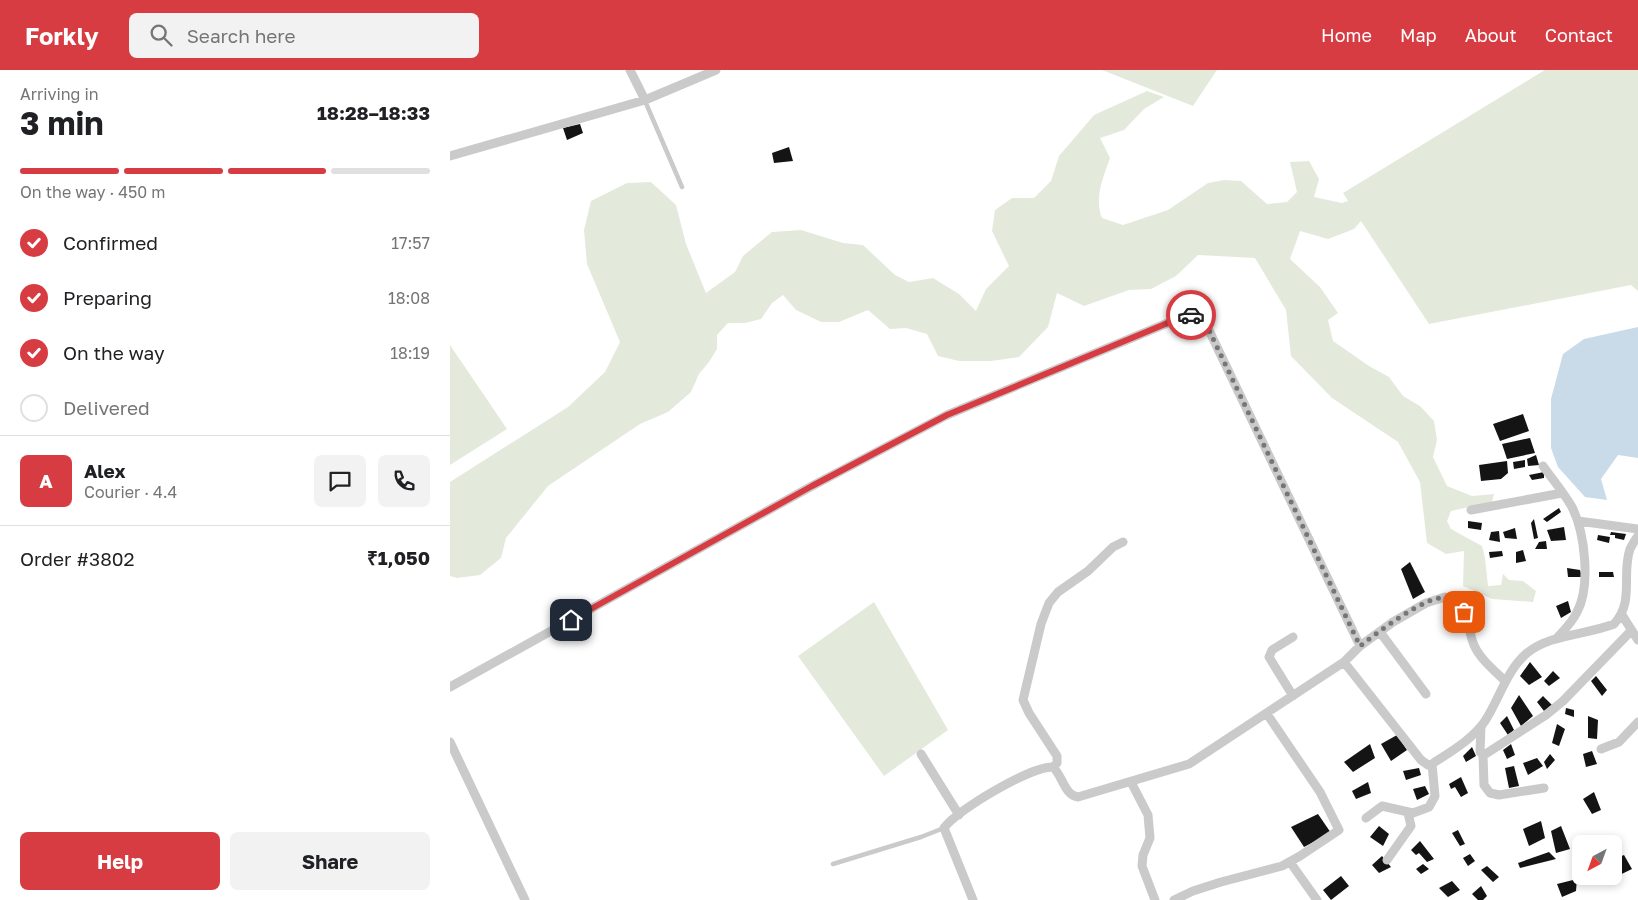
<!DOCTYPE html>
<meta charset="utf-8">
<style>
body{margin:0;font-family:"Golos Text",sans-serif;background:#f2f2f2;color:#202124;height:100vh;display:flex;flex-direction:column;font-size:19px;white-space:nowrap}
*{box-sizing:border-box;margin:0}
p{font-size:16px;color:#757577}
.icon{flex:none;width:28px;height:28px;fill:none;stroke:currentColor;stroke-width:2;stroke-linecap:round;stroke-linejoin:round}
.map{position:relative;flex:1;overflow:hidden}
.side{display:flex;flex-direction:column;background:#fff;width:450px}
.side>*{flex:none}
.needle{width:32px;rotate:221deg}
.fabs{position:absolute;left:1122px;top:765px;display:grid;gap:10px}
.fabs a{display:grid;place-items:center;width:50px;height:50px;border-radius:8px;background:#fff;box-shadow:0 2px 8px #0003;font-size:25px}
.pin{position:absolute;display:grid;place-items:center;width:42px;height:42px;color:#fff;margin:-21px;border-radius:10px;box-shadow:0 2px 8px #0006}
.courier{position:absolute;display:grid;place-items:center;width:50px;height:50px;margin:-25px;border:4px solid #d73c42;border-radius:50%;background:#fff;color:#222;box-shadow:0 1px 6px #0007}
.overview em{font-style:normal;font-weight:700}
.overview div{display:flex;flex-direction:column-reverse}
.overview{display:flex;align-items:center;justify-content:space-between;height:85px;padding:0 20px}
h1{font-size:32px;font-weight:700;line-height:38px}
.bar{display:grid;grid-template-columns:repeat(4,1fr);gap:8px 5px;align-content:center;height:60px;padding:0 20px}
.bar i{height:6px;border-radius:4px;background:#e0e0e0}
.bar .active{background:#d73c42}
.bar p{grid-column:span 4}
.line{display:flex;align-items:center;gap:12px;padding:0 20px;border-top:1px solid #e0e0e0}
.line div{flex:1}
.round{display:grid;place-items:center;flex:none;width:52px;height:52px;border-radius:8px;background:#f2f2f2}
ol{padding:0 20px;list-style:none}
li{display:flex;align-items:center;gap:15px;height:55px}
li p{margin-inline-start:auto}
li .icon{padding:5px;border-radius:50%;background:#d73c42;color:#fff;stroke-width:4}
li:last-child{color:#757577}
li i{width:28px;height:28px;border:2px solid #e0e0e0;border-radius:50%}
.cta{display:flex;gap:10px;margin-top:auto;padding:10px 20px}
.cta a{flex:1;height:58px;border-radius:8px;background:#d73c42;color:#fff;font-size:20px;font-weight:700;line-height:58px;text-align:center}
.cta a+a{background:#f2f2f2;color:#202124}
header{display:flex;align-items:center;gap:30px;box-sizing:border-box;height:70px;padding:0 25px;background:#d73c42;color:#fff}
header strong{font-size:24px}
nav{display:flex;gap:28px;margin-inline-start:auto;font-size:18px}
.search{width:350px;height:45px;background:#f2f2f2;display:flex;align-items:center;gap:12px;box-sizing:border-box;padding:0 18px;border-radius:8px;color:#757577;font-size:19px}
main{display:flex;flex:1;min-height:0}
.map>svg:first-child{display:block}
.green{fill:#e3eadc}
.water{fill:#c9dbe8}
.building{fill:#141414}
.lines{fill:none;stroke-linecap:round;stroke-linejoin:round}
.service{stroke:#cacaca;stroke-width:4.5}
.minor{stroke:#cacaca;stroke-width:9}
.done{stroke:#767676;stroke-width:5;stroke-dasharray:0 9}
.route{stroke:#d73c42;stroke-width:6}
</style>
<header>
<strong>Forkly</strong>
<div class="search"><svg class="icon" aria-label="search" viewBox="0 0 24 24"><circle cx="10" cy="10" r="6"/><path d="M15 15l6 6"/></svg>Search here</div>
<nav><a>Home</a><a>Map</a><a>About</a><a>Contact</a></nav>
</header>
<main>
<section class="side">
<div class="overview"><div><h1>3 min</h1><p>Arriving in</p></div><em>18:28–18:33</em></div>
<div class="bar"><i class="active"></i><i class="active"></i><i class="active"></i><i></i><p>On the way · 450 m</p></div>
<ol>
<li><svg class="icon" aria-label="check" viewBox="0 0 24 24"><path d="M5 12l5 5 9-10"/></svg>Confirmed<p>17:57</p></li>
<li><svg class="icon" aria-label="check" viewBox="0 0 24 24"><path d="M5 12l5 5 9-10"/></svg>Preparing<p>18:08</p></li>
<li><svg class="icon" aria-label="check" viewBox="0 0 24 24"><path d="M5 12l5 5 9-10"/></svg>On the way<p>18:19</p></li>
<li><i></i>Delivered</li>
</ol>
<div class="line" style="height:90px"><b class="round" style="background:#d73c42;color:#fff">A</b><div><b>Alex</b><p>Courier · 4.4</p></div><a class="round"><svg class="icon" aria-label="chat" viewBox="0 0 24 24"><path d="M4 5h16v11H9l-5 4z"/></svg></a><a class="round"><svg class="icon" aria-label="phone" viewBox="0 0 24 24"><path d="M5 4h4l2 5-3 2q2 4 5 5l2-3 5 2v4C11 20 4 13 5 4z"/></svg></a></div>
<div class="line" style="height:65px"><div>Order #3802</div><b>₹1,050</b></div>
<div class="cta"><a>Help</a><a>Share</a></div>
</section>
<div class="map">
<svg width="1188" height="830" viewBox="0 0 1188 830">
<rect width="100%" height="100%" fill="#fff"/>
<path class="green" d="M652,0H767L743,36Z
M1095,0H1188V221L1181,215L979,254L911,151L904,159L878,169L850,161L840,189L870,217L888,243L878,250L883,271L919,296L939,307L953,326L970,336L984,351L987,370L983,387L997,416L1022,426L1044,424L1041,436L1019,437L1001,441L997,451L1001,459L1032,476L1035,488L1038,516L1051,515L1053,504L1059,510L1073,511L1086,521L1083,532L1042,529L1013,516L1014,481L996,484L977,473L970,412L948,372L882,328L841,286L836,240L805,188L748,185L726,206L701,219L679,220L634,236L607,223L598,257L569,287L541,291H509L488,286L477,264L456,258L440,259L418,240L389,252H371L346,240L333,225L322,233L311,249L295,253H278L267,265V279L259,292L249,304L241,322L218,342L190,354L98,416L56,468L51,488L30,505L7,508L0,506V412L118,337L155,302L170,272L137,194L134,160L141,131L177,113L201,112L226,135L236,174L256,223L285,202L293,186L322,162L351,160L393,173L413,175L445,205L459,212L483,208L509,224L526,241L536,219L559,196L542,161L545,140L562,128H584L601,111L609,86L644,45L697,21L714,27L694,39L674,60L650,68L660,88C653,108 644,128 652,148L673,155L718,140L758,113L774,110L791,111L817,134L837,132L847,122L840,92L859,91L869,109L864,127L892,133L898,131L893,123Z
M0,275L57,359L0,395Z
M424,532L498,660L434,706L348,586Z"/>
<path class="water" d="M1188,257V388L1168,385L1151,409L1157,430L1135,427L1108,397L1101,378V329L1113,284L1134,269Z"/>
<path class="building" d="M130,54L133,63L117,70L113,58Z
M339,77L343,91L324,93L322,83Z
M1073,344L1079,361L1050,371L1043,354Z
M1080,368L1085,383L1057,389L1052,374Z
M1086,385L1089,395L1078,396L1077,389Z
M1075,390V397L1064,399L1063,392Z
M1057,391L1058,403L1051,409L1031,411L1029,395Z
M1094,402V408L1082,410L1079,405Z
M1109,438L1111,442L1097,452L1093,449Z
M1084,449L1088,468L1084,469L1081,453Z
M1018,451L1032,453L1031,460L1018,458Z
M1114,457L1116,470L1101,471L1097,460Z
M1065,458L1067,469L1055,468L1053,462Z
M1049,461L1050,472L1039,470L1041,462Z
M1161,462L1176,464L1174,470L1165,468V465H1160Z
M1148,465L1160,467L1159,473L1147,470Z
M1096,471L1097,479H1085L1089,472Z
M1073,480L1076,491L1066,493V482Z
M1052,481L1053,486L1040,488L1039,482Z
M960,492L975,522L963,529L951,499Z
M1117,498L1130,500L1132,507H1118Z
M1149,502H1163L1164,507H1149Z
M1118,531L1121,542L1111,548L1106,536Z
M1080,592L1092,607L1079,615L1070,606Z
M1103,601L1110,608L1099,616L1094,611Z
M1146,606L1157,620L1152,626L1141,611Z
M1069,625L1083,646L1071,656L1061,638Z
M1093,626L1102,635L1094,641L1087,632Z
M1116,638L1124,640V647L1115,644Z
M1057,646L1064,660L1058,665L1050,653Z
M1138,646L1148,650L1147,669L1138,668Z
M1107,654L1115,659L1109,676L1102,673Z
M947,665L957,680L941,691L931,674Z
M920,674L925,688L903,702L894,692Z
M1061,674L1065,685L1057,689L1053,680Z
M1022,677L1026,686L1016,692L1013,686Z
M1142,681L1147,694L1136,697L1133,684Z
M1100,684L1105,690L1097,699L1094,692Z
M1087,688L1093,696L1078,705L1073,693Z
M1064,696L1069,716L1059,718L1055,698Z
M969,698L971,705L956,710L953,701Z
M1011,707L1018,723L1011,727L1005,717L1001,719L999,714Z
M918,712L921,723L906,729L902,721Z
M975,716L979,724L967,730L963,719Z
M1144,722L1151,740L1142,744L1133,729Z
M868,744L881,763L854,777L841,757Z
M1091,751L1095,768L1079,776L1073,759Z
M929,756L939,764L933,776L920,767Z
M1111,756L1120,779L1106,783L1101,761Z
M1008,760L1015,774L1010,776L1002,763Z
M970,771L984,789L977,792L969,783L966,785L961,780Z
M1099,782L1106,789L1070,798L1068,793Z
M1020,784L1025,791L1018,796L1013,788Z
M1174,785L1182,799L1155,812L1151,806H1164V789Z
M932,786L941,797L929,803L922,795Z
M973,794L979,799L971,804L966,799Z
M1037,796L1049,807L1043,812L1031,800Z
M891,806L899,816L881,830L873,820Z
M1127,809L1126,821L1112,827L1107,814Z
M1002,811L1010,820L998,827L989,818Z
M1031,816L1037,826L1033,830H1028L1022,824Z"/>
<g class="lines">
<path class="service" d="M195,31L232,117
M383,794L471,767L494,758"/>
<path class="minor" d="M180,0L195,30
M0,86L195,30L266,0
M1093,396C1103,410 1114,423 1122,437C1135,463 1141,516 1127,542C1122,553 1113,561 1106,569
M1021,440L1112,423
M1128,451L1188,459
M1172,545L1188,570
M930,562L976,624
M843,567L822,580L819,587L843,626
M894,592L971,690L978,695L982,694C1000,682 1023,669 1035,651C1050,628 1056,601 1077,583C1101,564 1136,565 1164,554C1185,531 1171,505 1180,479C1182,475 1185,470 1188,466
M0,617L362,416L497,345L720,252C734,247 746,240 756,254L910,576
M1031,656L1030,682L1034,685L1096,645L1113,631L1181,561
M0,672L75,830
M1151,679L1169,672L1188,652
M471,684L509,745
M1033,685L1034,715L1040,723L1049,725L1094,718
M603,697L607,693V686L579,643L573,630L591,554L599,533L608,522L638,501L663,477L673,472
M681,712L698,745L700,768L693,785L692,796L705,830
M916,748L932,736L963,743L979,737L985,726L982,694
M937,790L961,756L958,743
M840,792L867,830
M523,830L494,758C507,740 581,696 603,697C612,705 615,726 628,727L739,694L894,592L910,576L943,552L976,533L995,527C1023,537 1015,554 1024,575C1030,589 1044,600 1055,611
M724,830L743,821L771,812L832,796L850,786L889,760L870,722L817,644"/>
</g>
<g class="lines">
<path class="done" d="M741,245L749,246L756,254L910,576C926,564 978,523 997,528C1005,530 1009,536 1014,542"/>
<path class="route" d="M121,550L362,416L497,345L720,252L741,245"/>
</g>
</svg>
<div class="fabs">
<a><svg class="needle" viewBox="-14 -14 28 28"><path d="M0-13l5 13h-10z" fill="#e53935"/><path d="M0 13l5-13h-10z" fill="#757577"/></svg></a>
</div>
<div class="pin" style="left:1014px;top:542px;background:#ea580c"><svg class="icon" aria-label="bag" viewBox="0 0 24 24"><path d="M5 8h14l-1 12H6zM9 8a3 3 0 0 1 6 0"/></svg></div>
<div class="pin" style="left:121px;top:550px;background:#1f2937"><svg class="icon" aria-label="home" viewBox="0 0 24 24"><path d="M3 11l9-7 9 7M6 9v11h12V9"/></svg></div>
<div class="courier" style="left:741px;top:245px"><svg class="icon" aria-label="car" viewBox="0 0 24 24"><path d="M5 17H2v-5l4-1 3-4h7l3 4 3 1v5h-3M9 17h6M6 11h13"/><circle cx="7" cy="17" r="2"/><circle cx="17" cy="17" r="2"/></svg></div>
</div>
</main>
